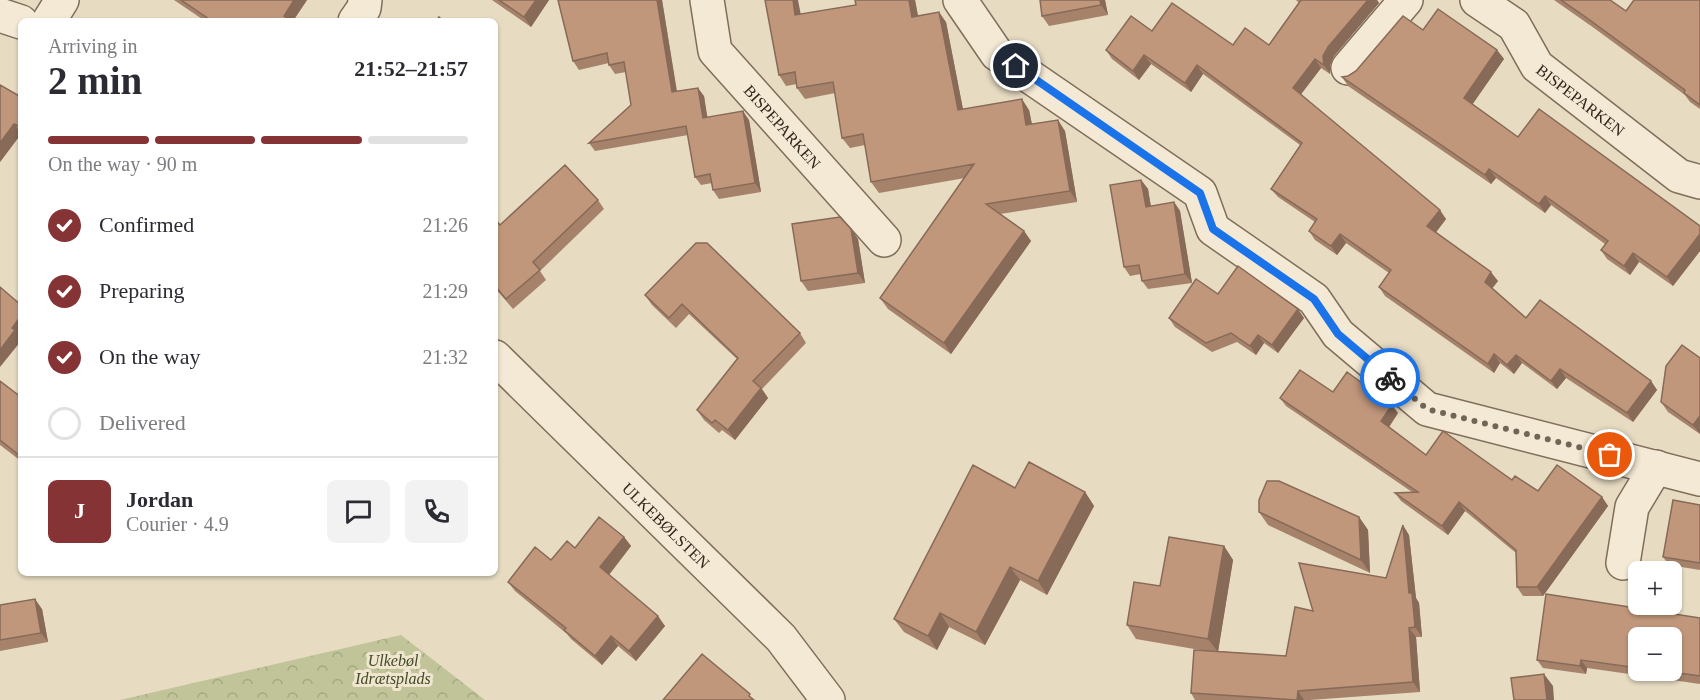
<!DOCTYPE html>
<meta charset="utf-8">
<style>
body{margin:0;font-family:Georgia,serif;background:#f2f2f3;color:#2b2b33;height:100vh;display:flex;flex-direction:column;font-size:22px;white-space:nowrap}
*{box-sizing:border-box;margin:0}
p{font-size:20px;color:#7c7c81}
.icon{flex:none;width:33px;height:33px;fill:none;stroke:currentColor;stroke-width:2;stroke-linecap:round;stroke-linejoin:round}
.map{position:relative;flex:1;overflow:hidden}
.drawer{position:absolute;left:18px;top:18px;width:480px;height:558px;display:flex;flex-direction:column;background:#fff;border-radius:9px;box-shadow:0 2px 4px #0004}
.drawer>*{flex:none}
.fabs{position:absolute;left:1628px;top:561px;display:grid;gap:12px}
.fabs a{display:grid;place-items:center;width:54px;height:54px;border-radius:9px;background:#fff;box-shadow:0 2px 4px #0004;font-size:30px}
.pin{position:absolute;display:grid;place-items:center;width:51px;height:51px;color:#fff;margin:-26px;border:3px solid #fff;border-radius:50%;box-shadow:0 2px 6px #0007}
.courier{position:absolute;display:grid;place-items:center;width:60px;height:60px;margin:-30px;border:4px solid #1a73e8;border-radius:50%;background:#fff;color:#222;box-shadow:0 2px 8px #0007}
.summary em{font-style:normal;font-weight:800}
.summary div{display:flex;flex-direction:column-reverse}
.summary{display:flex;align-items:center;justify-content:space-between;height:102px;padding:0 30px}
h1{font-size:39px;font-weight:800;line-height:45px}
.bar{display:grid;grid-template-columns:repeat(4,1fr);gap:9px 6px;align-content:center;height:72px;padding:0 30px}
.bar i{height:8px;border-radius:4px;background:#e1e1e2}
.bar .on{background:#863335}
.bar p{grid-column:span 4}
.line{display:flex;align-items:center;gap:15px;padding:0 30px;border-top:2px solid #e1e1e2}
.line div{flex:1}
.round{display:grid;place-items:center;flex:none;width:63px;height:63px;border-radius:9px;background:#f2f2f3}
ol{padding:0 30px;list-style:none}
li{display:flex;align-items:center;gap:18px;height:66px}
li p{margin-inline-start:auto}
li .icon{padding:6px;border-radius:50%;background:#863335;color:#fff;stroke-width:4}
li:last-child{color:#7c7c81}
li i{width:33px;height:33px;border:3px solid #e1e1e2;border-radius:50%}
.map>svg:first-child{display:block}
.park{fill:url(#park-crowns)}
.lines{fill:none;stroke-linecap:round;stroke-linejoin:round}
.minor-casing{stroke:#7f6e5b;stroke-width:36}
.minor{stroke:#f4e9d4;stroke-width:33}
.wall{fill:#a6826b;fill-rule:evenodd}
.shaded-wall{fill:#876a57}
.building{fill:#c1977c;stroke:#876a57;stroke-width:1.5}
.done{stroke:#716557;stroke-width:6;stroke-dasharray:0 10.8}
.route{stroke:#1a73e8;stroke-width:8}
.labels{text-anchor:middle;stroke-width:6;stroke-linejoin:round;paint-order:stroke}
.street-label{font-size:16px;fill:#31261e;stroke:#f0e6d0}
.park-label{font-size:16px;font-style:italic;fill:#424b27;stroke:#f0e6d0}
</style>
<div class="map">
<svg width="1700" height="700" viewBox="0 0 1700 700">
<defs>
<pattern id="park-crowns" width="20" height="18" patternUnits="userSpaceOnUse" patternTransform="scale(1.5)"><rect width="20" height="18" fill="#c0c498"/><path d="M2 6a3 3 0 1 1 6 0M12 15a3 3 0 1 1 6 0" fill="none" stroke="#a5a883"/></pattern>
</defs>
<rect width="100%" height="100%" fill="#e7dbc2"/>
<path class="park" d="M401,635L485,700H120Z"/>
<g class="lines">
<g class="minor-casing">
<g id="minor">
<path id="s1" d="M707,0L715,51L884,240"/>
<path d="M960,0L997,54L1200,193L1213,229L1314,299L1338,334L1427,409L1700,479"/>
<path id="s2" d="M1477,0L1514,25L1537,66L1679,176L1700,182"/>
<path d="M0,15L21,22"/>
<path d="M49,21L62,0"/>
<path d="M355,21L364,8L365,0"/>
<path d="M1348,68L1406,0"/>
<path id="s3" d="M495,357L781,638L828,700"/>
<path d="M1623,563L1632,507L1656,467"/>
</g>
</g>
<use href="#minor" class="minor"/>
</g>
<path class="wall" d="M174,0H307L293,21H205Z
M492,0H549L531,27Z
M558,0H662L677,91L704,96L707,118L749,120L761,192L719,199L713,190L712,183L701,185L695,177L688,135L595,151L589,143L631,105L626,72L615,74L609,65V63L579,70L573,61Z
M915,0L918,16L946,22L963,109L1029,110L1032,124L1065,131L1077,202L1000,214L1024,231L1031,241L951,354L888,309L880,298L965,178L879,193L871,182L865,145L850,148L842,138L835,93L805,99L797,88V84L786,86L779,75L801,14Z
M1040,0H1105L1108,15L1049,26L1042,16Z
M1296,0H1377L1379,3L1334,56L1330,65V74L1321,68L1301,94L1446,219L1436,232L1498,281L1492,288L1526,318L1651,381L1657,390L1633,422L1566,378L1557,389L1522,363L1514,374L1500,363L1494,373L1385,296L1379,287L1389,273L1346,243L1337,255L1315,240L1309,231L1315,222L1278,197L1271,189L1300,145L1203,74L1191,92L1151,64L1139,80L1112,59L1106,50L1152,31L1233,45H1269L1299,3Z
M1554,0H1610L1626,11L1700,0V109L1690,102L1685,95L1594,28Z
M1423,30L1497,50L1504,59L1472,104L1518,137L1700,226V251L1673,286L1639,262L1630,275L1607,259L1601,250L1605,244L1551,205L1545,213L1496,178L1491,184L1348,86L1342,77L1348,76Z
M21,97V134L0,162Z
M1141,180L1148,189L1151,206L1174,202L1180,211L1192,283L1148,289L1142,281L1141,274L1130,276L1124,267Z
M598,200L604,209L540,271L546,280L513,309L495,288V219L500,225Z
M851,229L858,239L865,283L808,291L801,281Z
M696,243L800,333L806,343L762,389L768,398L735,440L722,430L719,433L704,420L697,410L737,359L689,314L676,328L652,305L645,295Z
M1218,294L1304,318L1278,353L1264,343L1256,355L1237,342L1212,352L1175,327L1169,318Z
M1700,358V434L1668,412L1661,402Z
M0,381L21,397V461L0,445Z
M1333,392L1398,413L1389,427L1426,455L1512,480L1538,491L1602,497L1608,506L1543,596H1523L1517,587L1516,553L1465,511L1448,535L1401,501L1395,493L1412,492L1286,406L1280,398Z
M1015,488L1085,492L1094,506L1047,595L1020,580L985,645L949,627L937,650L904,632L894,619Z
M1700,505V570L1669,565L1663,557Z
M1259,512L1359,517L1368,530L1370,573L1268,525Z
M1409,535L1416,598L1419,603L1422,637H1416L1420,692L1310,700H1195L1191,693L1206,651L1136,639L1127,625L1160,586L1224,546L1233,560L1218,651L1286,656L1313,611L1386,578Z
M624,537L631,546L609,575L665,626L636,661L618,646L602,665L571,639L567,634L515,591L508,582L575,548Z
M0,605L42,609L48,642L0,651Z
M1700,618V684L1587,668L1586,674L1543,668L1537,660ZM1638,638L1671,670H1638Z"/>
<path class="shaded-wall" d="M294,0H307L293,21H288L284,16Z
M536,0H549L531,27L524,17Z
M657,0H662L678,100L672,92Z
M793,0H798L803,26L795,15Z
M909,0H915L920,27L912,17Z
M1100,0H1105L1108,15L1101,5Z
M1368,0H1377L1379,3L1334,56L1330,65V74L1324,65L1323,56L1328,47Z
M939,12L946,22L965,120L958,110Z
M1497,50L1504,59L1470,108L1464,98Z
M1144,55L1151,64L1139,80L1133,71Z
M1315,59L1321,68L1299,97L1293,88Z
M1197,65L1203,74L1191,92L1185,83Z
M698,88L704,96L709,127L703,118Z
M1022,99L1029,110L1034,135L1026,125Z
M743,111L749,120L761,192L755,183Z
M1058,120L1065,131L1077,202L1070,191Z
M14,124L21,134L0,162V143Z
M1489,169L1496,178L1491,184L1485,175Z
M1141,180L1148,189L1152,215L1146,207Z
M1545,196L1551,205L1545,213L1539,204Z
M1174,202L1180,211L1192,283L1185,274Z
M1440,210L1446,219L1434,235L1427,226Z
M851,229L858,239L865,283L858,273Z
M1024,231L1031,241L951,354L944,343Z
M1340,234L1346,243L1337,255L1331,246Z
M1700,234V251L1673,286L1667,277Z
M1633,253L1639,262L1630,275L1624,266Z
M1491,272L1498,281L1491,290L1485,282Z
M1298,309L1304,318L1278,353L1272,345Z
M21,316V334L19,336L21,341L0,367V350L12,328Z
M1258,335L1264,343L1256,355L1250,346Z
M1494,354L1500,363L1494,373L1488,364Z
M1516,355L1522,363L1514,374L1507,365Z
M1560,369L1566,378L1557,389L1551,381Z
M1651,381L1657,390L1633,422L1627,413Z
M761,388L768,398L735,440L728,430Z
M1392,405L1398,413L1387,430L1381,421Z
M1700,416V434L1693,425Z
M1085,492L1094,506L1047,595L1038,581Z
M1602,497L1608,506L1543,596L1537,587Z
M1459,502L1465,511L1448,535L1442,526Z
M1359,517L1368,530L1370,573L1361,560Z
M1403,525L1409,535L1416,598L1419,603L1422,637L1415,627L1409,593Z
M624,537L631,546L607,577L600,567Z
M1224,546L1233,560L1218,652L1208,639Z
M1010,567L1020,580L985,645L976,632Z
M35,599L42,609L48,642L41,633Z
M940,613L949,627L937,650L928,636Z
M658,616L665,626L636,661L629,651Z
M1409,628L1416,637L1420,692L1413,682Z
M611,636L618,646L602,665L595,656Z
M1581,660L1587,668L1586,674L1580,666Z
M1544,674L1553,686L1554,700H1547Z
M1298,691L1304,700H1297Z"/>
<path class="building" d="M181,0H294L284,16L292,21H212Z
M499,0H536L524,17Z
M558,0H657L672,92L698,88L703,118L743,111L755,183L713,190L710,174L695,177L686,126L589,143L631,105L624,62L609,65L607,53L573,61Z
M765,0H793L795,15L856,5L855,0H909L912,17L939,12L958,110L1022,99L1026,125L1058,120L1070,191L986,204L1024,231L944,343L880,298L974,164L871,182L863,134L842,138L833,82L797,88L795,72L779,75Z
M1040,0H1100L1101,5L1042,16Z
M1301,0H1368L1328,47L1323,56L1324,65L1315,59L1293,88L1440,210L1427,226L1491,272L1485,282L1526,318L1540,300L1651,381L1627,413L1560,369L1551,381L1516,355L1507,365L1494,354L1488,364L1379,287L1391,270L1340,234L1331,246L1309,231L1317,219L1271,189L1302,143L1197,65L1185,83L1144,55L1133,71L1106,50L1131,16L1152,31L1172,3L1233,45L1245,28L1269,45Z
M1561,0H1610L1626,11L1634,0H1700V105L1684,93L1685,90L1587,18Z
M1438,9L1497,50L1464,98L1518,137L1539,109L1700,226V234L1667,277L1633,253L1624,266L1601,250L1608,241L1545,196L1539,204L1489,169L1485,175L1342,77L1348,76L1356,71L1403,16L1423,30Z
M439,17L443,21H436Z
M0,85L21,97V127L14,124L0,143Z
M565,165L598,200L533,262L540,270L506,299L495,286V219L500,225Z
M1141,180L1146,207L1174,202L1185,274L1142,281L1139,265L1124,267L1110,185Z
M840,217L851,229L858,273L801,281L792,224Z
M696,243H707L800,333L753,381L761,388L728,430L715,420L712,423L697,410L738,358L682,304L669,318L645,295Z
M1238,266L1298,309L1272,345L1258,335L1250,346L1231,333L1206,343L1169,318L1196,279L1218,294Z
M0,287L21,305V316L12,328L15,330L0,350Z
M1682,345L1700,358V416L1693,425L1661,402L1666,366Z
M1300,370L1333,392L1347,372L1392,405L1381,421L1426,455L1443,431L1512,480L1515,476L1538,491L1557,465L1602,497L1537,587H1517L1516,550L1459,502L1442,526L1395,493L1418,492L1280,398Z
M0,381L21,397V453L19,455L0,440Z
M1029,462L1085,492L1038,581L1010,567L976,632L940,613L928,636L894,619L973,465L1015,488Z
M1267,481H1279L1359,517L1361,560L1259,512V500Z
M1673,500L1700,505V563L1663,557Z
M599,517L624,537L600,567L658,616L629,651L611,636L595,656L564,630L566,628L508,582L535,547L551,560L567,541L575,548Z
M1403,525L1409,593H1412L1415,627L1409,628L1413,682L1298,691L1297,700L1191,693L1194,650L1286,656L1295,607L1313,611L1299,563L1386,578Z
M1169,537L1224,546L1208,639L1127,625L1134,582L1160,586Z
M1546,594L1700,618V676L1658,670H1671V638H1638V668L1581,660L1580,666L1537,660Z
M35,599L41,633L0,640V605Z
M702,654L750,694L749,696L754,700H663Z
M1544,674L1547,700H1514L1511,678Z"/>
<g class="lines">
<path class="done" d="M1390,378L1427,409L1610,455"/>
<path class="route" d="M1016,66L1200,193L1213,229L1314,299L1338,334L1390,378"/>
</g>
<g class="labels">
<g class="street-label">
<text dy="6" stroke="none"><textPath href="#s2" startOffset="147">BISPEPARKEN</textPath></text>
<text dy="6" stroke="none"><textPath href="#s1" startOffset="153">BISPEPARKEN</textPath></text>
<text dy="6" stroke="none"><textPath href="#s3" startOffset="240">ULKEBØLSTEN</textPath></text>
</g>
<g class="park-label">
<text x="393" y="666">Ulkebøl<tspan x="393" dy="18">Idrætsplads</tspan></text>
</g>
</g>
</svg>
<div class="fabs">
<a>+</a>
<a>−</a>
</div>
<div class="pin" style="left:1610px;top:455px;background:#ea580c"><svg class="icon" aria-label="bag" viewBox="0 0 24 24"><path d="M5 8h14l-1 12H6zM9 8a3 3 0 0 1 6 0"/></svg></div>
<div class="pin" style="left:1016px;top:66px;background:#1f2937"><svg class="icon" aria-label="home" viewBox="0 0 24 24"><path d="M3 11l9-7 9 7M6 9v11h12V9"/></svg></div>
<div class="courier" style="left:1390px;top:378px"><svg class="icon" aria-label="bike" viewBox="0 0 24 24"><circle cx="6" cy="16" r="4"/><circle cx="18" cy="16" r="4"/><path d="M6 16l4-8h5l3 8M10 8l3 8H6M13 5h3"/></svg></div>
<section class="drawer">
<div class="summary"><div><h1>2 min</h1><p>Arriving in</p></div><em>21:52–21:57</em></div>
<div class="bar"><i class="on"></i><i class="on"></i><i class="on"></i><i></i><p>On the way · 90 m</p></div>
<ol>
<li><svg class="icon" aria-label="check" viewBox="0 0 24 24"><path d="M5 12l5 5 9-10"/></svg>Confirmed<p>21:26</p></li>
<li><svg class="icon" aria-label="check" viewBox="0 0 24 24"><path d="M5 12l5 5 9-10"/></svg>Preparing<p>21:29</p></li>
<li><svg class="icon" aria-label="check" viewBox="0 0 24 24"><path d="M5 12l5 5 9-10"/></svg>On the way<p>21:32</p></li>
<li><i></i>Delivered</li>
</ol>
<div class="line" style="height:108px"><b class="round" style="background:#863335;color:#fff">J</b><div><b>Jordan</b><p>Courier · 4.9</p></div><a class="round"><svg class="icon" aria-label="chat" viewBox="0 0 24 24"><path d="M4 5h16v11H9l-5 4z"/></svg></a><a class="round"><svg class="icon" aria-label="phone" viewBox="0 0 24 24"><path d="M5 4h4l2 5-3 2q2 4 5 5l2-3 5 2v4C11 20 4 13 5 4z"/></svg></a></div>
</section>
</div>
